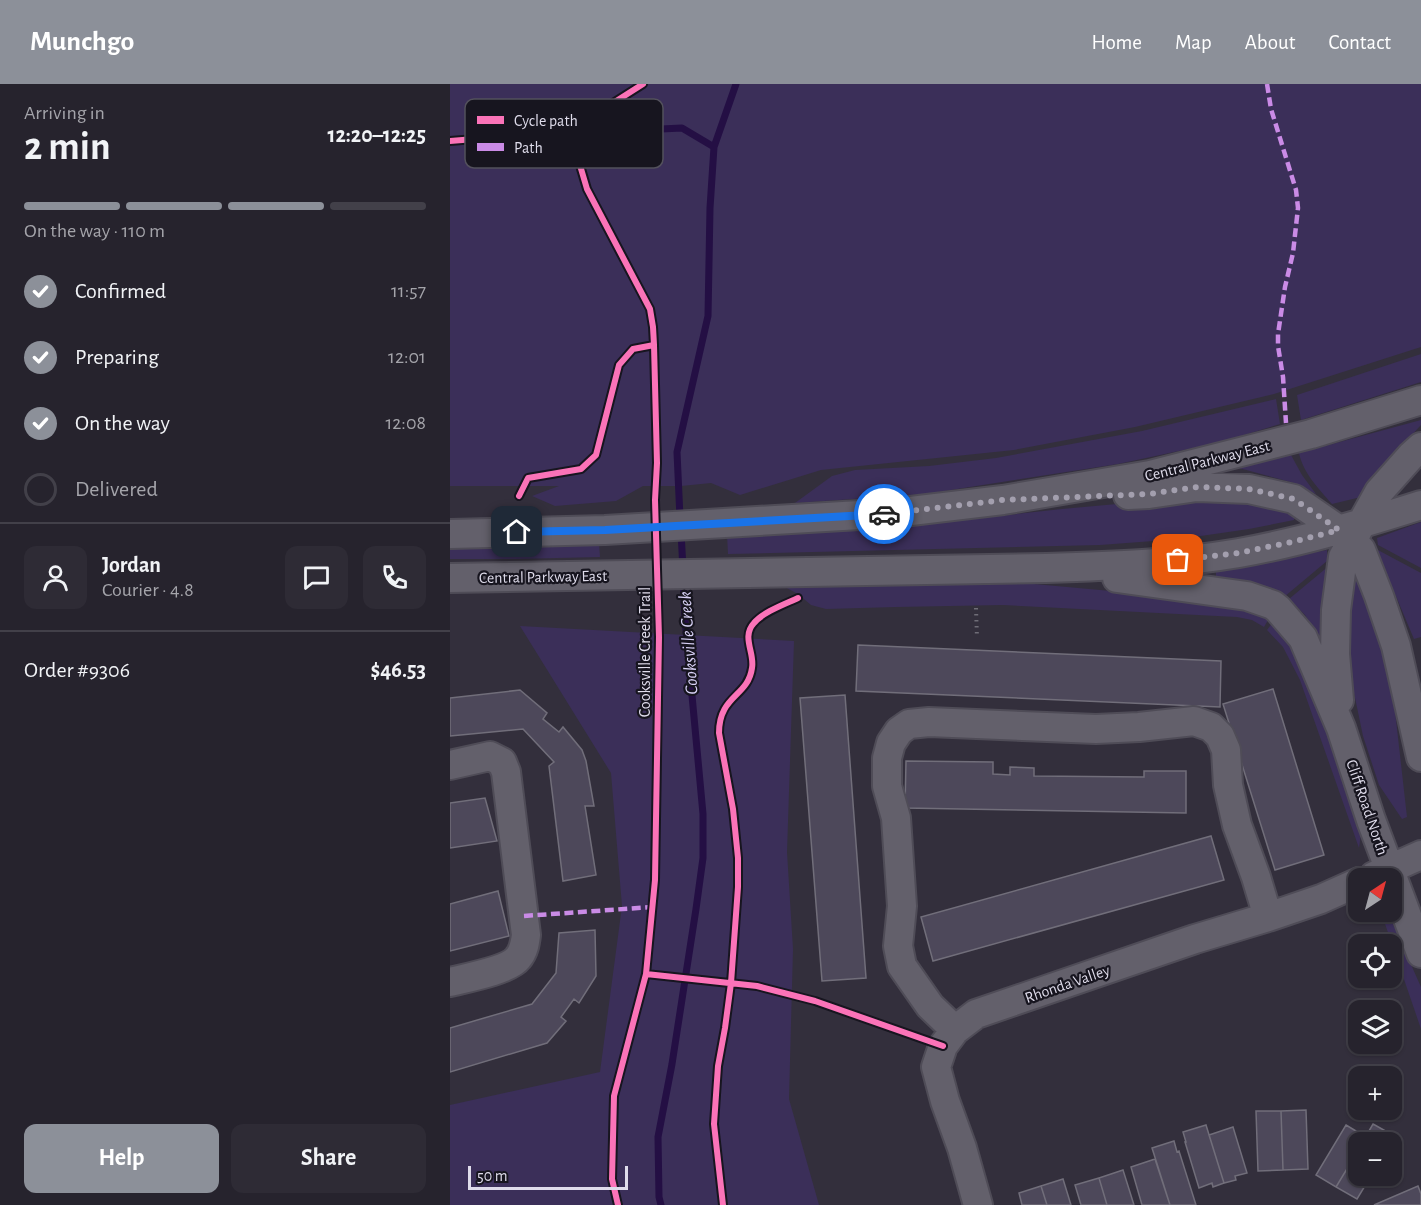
<!DOCTYPE html>
<meta charset="utf-8">
<style>
body{margin:0;font-family:"Alegreya Sans",sans-serif;background:#2e2b35;color:#f1f3f6;height:100vh;display:flex;flex-direction:column;font-size:22px;white-space:nowrap}
*{box-sizing:border-box;margin:0}
p{font-size:20px;color:#a4a4aa}
.icon{flex:none;width:33px;height:33px;fill:none;stroke:currentColor;stroke-width:2;stroke-linecap:round;stroke-linejoin:round}
.map{position:relative;flex:1;overflow:hidden}
.side{display:flex;flex-direction:column;background:#26232d;width:450px}
.side>*{flex:none}
.needle{width:39px;rotate:36deg}
.controls{position:absolute;left:898px;top:784px;display:grid;gap:12px}
.controls a{display:grid;place-items:center;width:54px;height:54px;border-radius:12px;background:#26232d;box-shadow:0 2px 4px #0004,0 0 0 2px #424049;font-size:30px}
.scale{position:absolute;left:18px;bottom:15px;width:160px;box-sizing:border-box;padding-left:6px;border:3px solid #dfdceb;border-top:0;font-size:16px;line-height:21px;white-space:nowrap;color:#dfdceb;-webkit-text-stroke:4px #17151f;paint-order:stroke}
.pin{position:absolute;display:grid;place-items:center;width:51px;height:51px;color:#fff;margin:-26px;border-radius:12px;box-shadow:0 3px 9px #0006}
.courier{position:absolute;display:grid;place-items:center;width:60px;height:60px;margin:-30px;border:4px solid #1a73e8;border-radius:50%;background:#fff;color:#222;box-shadow:0 2px 8px #0007}
.headline em{font-style:normal;font-weight:700}
.headline div{display:flex;flex-direction:column-reverse}
.headline{display:flex;align-items:center;justify-content:space-between;height:102px;padding:0 24px}
h1{font-size:39px;font-weight:700;line-height:45px}
.bar{display:grid;grid-template-columns:repeat(4,1fr);gap:9px 6px;align-content:center;height:72px;padding:0 24px}
.bar i{height:8px;border-radius:4px;background:#424049}
.bar .on{background:#8c9099}
.bar p{grid-column:span 4}
.line{display:flex;align-items:center;gap:15px;padding:0 24px;border-top:2px solid #424049}
.line div{flex:1}
.round{display:grid;place-items:center;flex:none;width:63px;height:63px;border-radius:12px;background:#2e2b35}
ol{padding:0 24px;list-style:none}
li{display:flex;align-items:center;gap:18px;height:66px}
li p{margin-inline-start:auto}
li .icon{padding:6px;border-radius:50%;background:#8c9099;color:#fff;stroke-width:4}
li:last-child{color:#a4a4aa}
li i{width:33px;height:33px;border:3px solid #424049;border-radius:50%}
.action{display:flex;gap:12px;margin-top:auto;padding:12px 24px}
.action a{flex:1;height:69px;border-radius:12px;background:#8c9099;color:#fff;font-size:24px;font-weight:700;line-height:69px;text-align:center}
.action a+a{background:#2e2b35;color:#f1f3f6}
header{display:flex;align-items:center;gap:36px;box-sizing:border-box;height:84px;padding:0 30px;background:#8c9099;color:#fff}
header strong{font-size:28px}
nav{display:flex;gap:33px;margin-inline-start:auto;font-size:21px}
main{display:flex;flex:1;min-height:0}
.map>svg:first-child{display:block}
.green{fill:#3b2f59}
.lines{fill:none;stroke-linecap:round;stroke-linejoin:round}
.stream{stroke:#240f44;stroke-width:7}
.building{fill:#4d485a;stroke:#716e7a;stroke-width:1.5}
.minor-casing{stroke:#4f4c57;stroke-width:32}
.path{stroke:#6f6d77;stroke-width:4;stroke-dasharray:1.5 4.5;stroke-linecap:butt}
.minor{stroke:#63606b;stroke-width:28}
.quiet{stroke:#ca8be6;stroke-width:4.5;stroke-dasharray:9 4.5;stroke-linecap:butt}
.cycleway-casing{stroke:#17151f;stroke-width:10}
.cycleway{stroke:#fb73b8;stroke-width:6}
.done{stroke:#a39fae;stroke-width:6;stroke-dasharray:0 10.8}
.route{stroke:#1a73e8;stroke-width:8}
.labels{text-anchor:middle;stroke-width:4.5;stroke-linejoin:round;paint-order:stroke}
.street-label{font-size:16px;fill:#dfdceb;stroke:#17151f}
.water-label{font-size:18px;font-style:italic;fill:#d8d1f6;stroke:#17151f}
.key{fill:#17151f;stroke:#53515c;stroke-width:1.5}
.key-label{font-size:16px;fill:#dfdceb}
</style>
<header>
<strong>Munchgo</strong>
<nav><a>Home</a><a>Map</a><a>About</a><a>Contact</a></nav>
</header>
<main>
<section class="side">
<div class="headline"><div><h1>2 min</h1><p>Arriving in</p></div><em>12:20–12:25</em></div>
<div class="bar"><i class="on"></i><i class="on"></i><i class="on"></i><i></i><p>On the way · 110 m</p></div>
<ol>
<li><svg class="icon" aria-label="check" viewBox="0 0 24 24"><path d="M5 12l5 5 9-10"/></svg>Confirmed<p>11:57</p></li>
<li><svg class="icon" aria-label="check" viewBox="0 0 24 24"><path d="M5 12l5 5 9-10"/></svg>Preparing<p>12:01</p></li>
<li><svg class="icon" aria-label="check" viewBox="0 0 24 24"><path d="M5 12l5 5 9-10"/></svg>On the way<p>12:08</p></li>
<li><i></i>Delivered</li>
</ol>
<div class="line" style="height:108px"><a class="round"><svg class="icon" aria-label="person" viewBox="0 0 24 24"><circle cx="12" cy="8" r="4"/><path d="M4 21q1-7 8-7t8 7"/></svg></a><div><b>Jordan</b><p>Courier · 4.8</p></div><a class="round"><svg class="icon" aria-label="chat" viewBox="0 0 24 24"><path d="M4 5h16v11H9l-5 4z"/></svg></a><a class="round"><svg class="icon" aria-label="phone" viewBox="0 0 24 24"><path d="M5 4h4l2 5-3 2q2 4 5 5l2-3 5 2v4C11 20 4 13 5 4z"/></svg></a></div>
<div class="line" style="height:78px"><div>Order #9306</div><b>$46.53</b></div>
<div class="action"><a>Help</a><a>Share</a></div>
</section>
<div class="map">
<svg width="971" height="1121" viewBox="0 0 971 1121">
<rect width="100%" height="100%" fill="#332f3c"/>
<path class="green" d="M0,0H971V263L824,310L685,343L564,366L371,386L290,411L261,399L231,402H193L166,417L105,422L82,412L109,402H0Z
M971,270V298L851,336L847,311Z
M826,315L830,340L771,358L668,380L475,410L345,419L382,392L405,386L479,382L546,374L692,347Z
M971,336V341L931,384L911,413L882,420C869,405 853,389 849,369Z
M841,371L852,391L866,410L844,399L789,384Z
M744,413L794,414L845,427L844,436L799,445L730,455L650,461L278,470L277,450L450,443L612,425Z
M971,438V484L928,461L927,454Z
M149,459L150,473L66,475H0V464Z
M926,465L971,489V553L964,555Z
M877,466V477L834,513L808,501L766,493V488Z
M880,481L872,552H868L855,531L839,515Z
M912,495L927,531L945,627L957,733L952,735L929,701L913,652L899,585V531L903,498Z
M489,496L573,499L738,514L821,531L814,543L802,536L787,533L553,521L446,523L376,525L361,521L348,510L335,503H328L329,497Z
M823,538L841,547L902,716L911,750L909,764L850,596L833,563L817,546Z
M70,542L344,557L337,768L343,865L339,1015L369,1121H0V1021L150,988L172,822L161,689Z
M931,828L937,832L942,838L971,903V945Z"/>
<g class="lines">
<path class="stream" d="M190,46L232,44L264,63
M230,434L227,368L258,232L260,124L264,63L286,0
M231,448L233,485
M211,1121L209,1113L208,1053L222,980L246,825L253,774V730L235,536L233,496"/>
</g>
<path class="building" d="M408,561L771,577L770,623L406,607Z
M823,605L874,771L825,786L773,620Z
M70,606L97,629L93,635L109,648L113,643L132,666L136,677L144,722H135L146,791L113,797L99,682L104,678L73,645L0,652V614Z
M395,611L416,894L372,897L350,614Z
M456,677L543,678V690L560,691V683L584,684V692L694,693V687H736V729L455,724Z
M35,714L47,757L0,764V719Z
M761,752L774,796L483,877L471,833Z
M48,807L59,852L0,867V820Z
M145,846L146,892L129,919L124,915L111,933L116,937L97,959L0,988V944L82,920L106,889L109,849Z
M856,1026L858,1085L833,1086L831,1027Z
M806,1027H831L833,1086L808,1087Z
M923,1040L941,1050L936,1058L938,1059H912Z
M756,1041L774,1099L763,1103L762,1099L749,1104L735,1058H736L733,1048Z
M896,1041L916,1053L912,1059H909V1065L886,1103L866,1091Z
M783,1043L797,1089L785,1092L786,1096L774,1099L759,1051Z
M724,1057L727,1068L729,1067L746,1121H720L702,1064Z
M909,1065V1092H921L907,1115L886,1103Z
M705,1075L720,1121H692L681,1083Z
M673,1086L684,1121H657L649,1094Z
M649,1094L657,1121H631L625,1101Z
M613,1095L621,1121H597L591,1102Z
M591,1102L597,1121H572L569,1109Z
M968,1102L971,1110V1121H924Z"/>
<g class="lines">
<g class="minor-casing">
<path id="minor" d="M678,411L699,410L747,403L799,405L844,415L889,446L901,456L911,466L929,512L946,562L971,673
M0,450L155,446L444,429L553,416L700,391L861,350L971,316
M0,494L596,484C661,482 725,480 789,469C851,458 911,440 971,421
M667,494L797,512L823,521L828,525L853,554L891,644L921,736L971,869
M889,616L885,570L886,526L893,473L929,408L961,372L971,363
M0,681L40,672L52,678L56,688L76,851C75,859 74,867 68,874C59,886 16,894 0,898
M924,792L971,771
M505,946L480,922L452,882L448,862L452,822L446,734L437,702V674L441,659L449,647L459,640L479,638L646,645L689,643L744,637L761,643L770,652L776,666L778,701L787,741L806,793L818,833
M528,1121L512,1064L495,1017L486,983L493,962L505,946L526,930L745,855L818,833L871,815L909,798"/>
</g>
<path class="path" d="M526,524L527,554"/>
<use href="#minor" class="minor"/>
<path class="quiet" d="M817,0L821,25L846,106L848,124L843,169L835,203L828,250V262L833,293L836,339
M74,832L202,823"/>
<g class="cycleway-casing">
<path id="cycleway" d="M119,38L124,61L137,105L200,225L203,243L204,261L207,379L205,416L209,553L205,796L196,890L164,1012L162,1095L168,1121
M0,57L37,54L119,38L160,21L193,0
M69,412L78,394L131,385L146,371L169,281L183,265L204,261
M196,890L307,902L365,917L493,962
M273,1121L264,1040L268,982L275,944L281,899L288,803V774L283,725L269,649C269,611 298,613 302,584C305,569 291,553 304,539C313,528 335,520 348,514"/>
</g>
<use href="#cycleway" class="cycleway"/>
</g>
<g class="lines">
<path class="done" d="M434,430L553,416L699,410L747,403L799,405L844,415L889,446L842,458L788,469L728,476"/>
<path class="route" d="M67,448L155,446L434,430"/>
</g>
<g class="labels">
<g class="street-label">
<text transform="translate(757 376) rotate(-14)" y="6">Central Parkway East</text>
<text transform="translate(93 492) rotate(-1)" y="6">Central Parkway East</text>
<text transform="translate(194 568) rotate(-90)" y="6">Cooksville Creek Trail</text>
<text transform="translate(918 723) rotate(71)" y="6">Cliff Road North</text>
<text transform="translate(617 899) rotate(-19)" y="6">Rhonda Valley</text>
</g>
<g class="water-label">
<text transform="translate(238 559) rotate(-94)" y="6">Cooksville Creek</text>
</g>
</g>
<rect x="15" y="15" width="198" height="69" rx="9" class="key"/>
<rect x="27" y="32" width="27" height="8" fill="#fb73b8"/>
<rect x="27" y="59" width="27" height="8" fill="#ca8be6"/>
<g class="key-label">
<text x="64" y="42">Cycle path</text>
<text x="64" y="69">Path</text>
</g>
</svg>
<div class="controls">
<a><svg class="needle" viewBox="-14 -14 28 28"><path d="M0-13l5 13h-10z" fill="#e53935"/><path d="M0 13l5-13h-10z" fill="#a4a4aa"/></svg></a>
<a><svg class="icon" aria-label="locate" viewBox="0 0 24 24"><circle cx="12" cy="12" r="6"/><path d="M12 2v4M12 18v4M2 12h4M18 12h4"/></svg></a>
<a><svg class="icon" aria-label="layers" viewBox="0 0 24 24"><path d="M12 4l9 5-9 5-9-5zM3 14l9 5 9-5"/></svg></a>
<a>+</a>
<a>−</a>
</div>
<div class="scale">50 m</div>
<div class="pin" style="left:728px;top:476px;background:#ea580c"><svg class="icon" aria-label="bag" viewBox="0 0 24 24"><path d="M5 8h14l-1 12H6zM9 8a3 3 0 0 1 6 0"/></svg></div>
<div class="pin" style="left:67px;top:448px;background:#1f2937"><svg class="icon" aria-label="home" viewBox="0 0 24 24"><path d="M3 11l9-7 9 7M6 9v11h12V9"/></svg></div>
<div class="courier" style="left:434px;top:430px"><svg class="icon" aria-label="car" viewBox="0 0 24 24"><path d="M5 17H2v-5l4-1 3-4h7l3 4 3 1v5h-3M9 17h6M6 11h13"/><circle cx="7" cy="17" r="2"/><circle cx="17" cy="17" r="2"/></svg></div>
</div>
</main>
